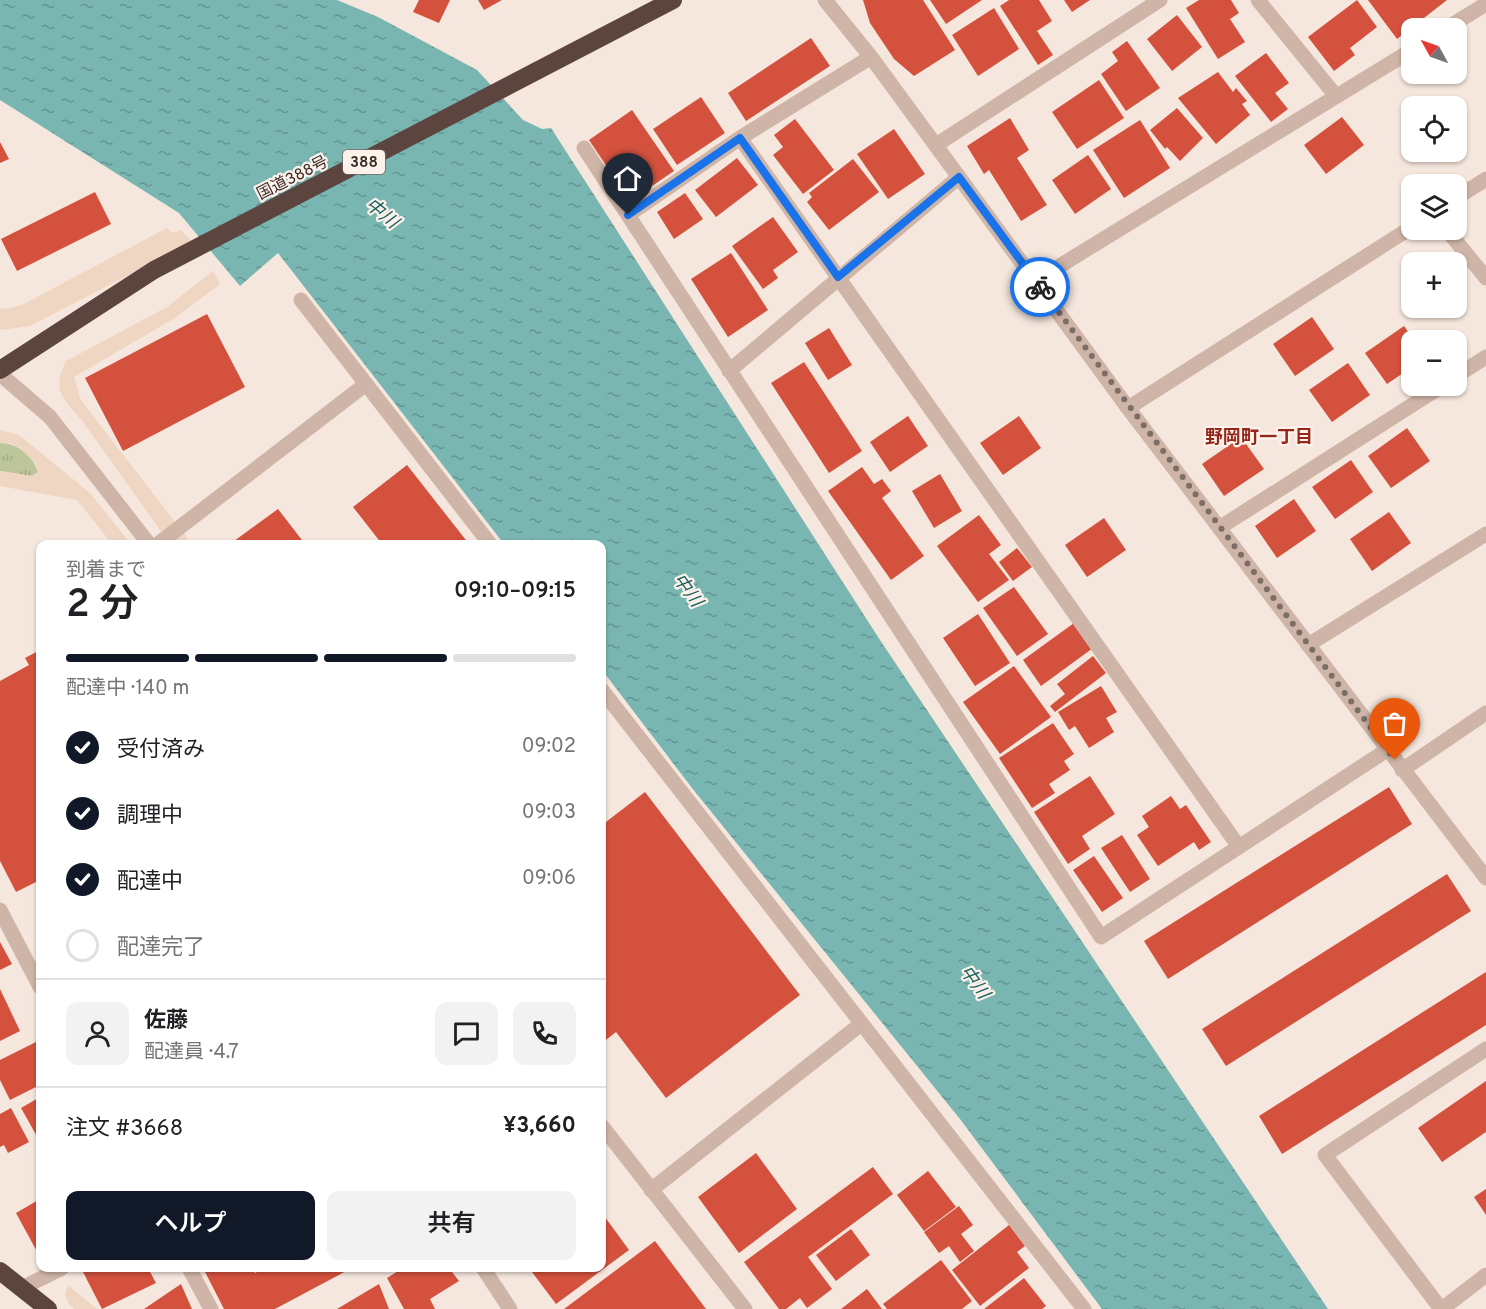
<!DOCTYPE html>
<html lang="ja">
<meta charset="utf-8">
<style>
body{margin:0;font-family:Overpass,"Noto Sans JP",sans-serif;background:#f2f2f2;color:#202124;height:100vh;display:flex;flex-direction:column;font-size:22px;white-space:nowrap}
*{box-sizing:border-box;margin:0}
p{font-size:20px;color:#757577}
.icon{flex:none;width:33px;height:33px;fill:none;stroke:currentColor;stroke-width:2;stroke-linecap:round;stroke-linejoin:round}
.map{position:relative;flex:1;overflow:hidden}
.drawer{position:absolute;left:36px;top:540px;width:570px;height:732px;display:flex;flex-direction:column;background:#fff;border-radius:12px;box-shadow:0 2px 4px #0004}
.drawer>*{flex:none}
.needle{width:39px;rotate:310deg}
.fabs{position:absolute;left:1401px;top:18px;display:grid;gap:12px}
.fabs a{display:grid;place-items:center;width:66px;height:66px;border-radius:12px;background:#fff;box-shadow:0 2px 4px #0004;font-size:30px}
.pin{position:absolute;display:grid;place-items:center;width:51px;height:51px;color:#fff;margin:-62px -26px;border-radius:50% 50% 50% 0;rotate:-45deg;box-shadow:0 0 6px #0007}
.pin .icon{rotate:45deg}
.courier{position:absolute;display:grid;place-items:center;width:60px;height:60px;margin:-30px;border:4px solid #1a73e8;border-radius:50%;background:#fff;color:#222;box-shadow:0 2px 8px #0007}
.head em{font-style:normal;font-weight:600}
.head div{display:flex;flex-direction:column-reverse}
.head{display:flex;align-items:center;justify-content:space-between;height:102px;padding:0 30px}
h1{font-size:39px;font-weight:600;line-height:45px}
.bar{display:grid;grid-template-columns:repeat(4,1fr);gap:9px 6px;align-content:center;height:72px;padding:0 30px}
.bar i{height:8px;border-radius:4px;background:#e0e0e0}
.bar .selected{background:#111827}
.bar p{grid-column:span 4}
.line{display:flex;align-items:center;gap:15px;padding:0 30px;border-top:2px solid #e0e0e0}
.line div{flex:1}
.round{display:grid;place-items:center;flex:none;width:63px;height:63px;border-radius:12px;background:#f2f2f2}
ol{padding:0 30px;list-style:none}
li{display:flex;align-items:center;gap:18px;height:66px}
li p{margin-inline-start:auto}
li .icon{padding:6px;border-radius:50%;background:#111827;color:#fff;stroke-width:4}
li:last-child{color:#757577}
li i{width:33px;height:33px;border:3px solid #e0e0e0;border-radius:50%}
.button{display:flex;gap:12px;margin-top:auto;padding:12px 30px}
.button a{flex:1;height:69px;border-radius:12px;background:#111827;color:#fff;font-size:24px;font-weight:600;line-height:69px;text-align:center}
.button a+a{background:#f2f2f2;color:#202124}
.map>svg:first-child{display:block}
.grass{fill:url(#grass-tufts)}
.plaza{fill:#efd6c3}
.water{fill:url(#water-ripples)}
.building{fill:#d3513d}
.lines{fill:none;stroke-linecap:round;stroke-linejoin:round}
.minor{stroke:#cfb5a7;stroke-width:15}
.highway{stroke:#5d453f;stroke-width:18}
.done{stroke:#7c6d67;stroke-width:6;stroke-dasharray:0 10.8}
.route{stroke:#1a73e8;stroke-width:8}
.labels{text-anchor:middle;stroke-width:4.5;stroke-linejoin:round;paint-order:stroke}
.shield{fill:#fcf2eb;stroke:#756762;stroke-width:1.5}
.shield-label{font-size:15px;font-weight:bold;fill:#3b2c28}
.street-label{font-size:16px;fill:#3b2c28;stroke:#fcf2eb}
.water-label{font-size:18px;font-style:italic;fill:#19625f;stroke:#fcf2eb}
.neighbourhood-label{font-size:18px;font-weight:bold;fill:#942718;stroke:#fcf2eb}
</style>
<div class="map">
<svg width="1486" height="1309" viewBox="0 0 1486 1309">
<defs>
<pattern id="grass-tufts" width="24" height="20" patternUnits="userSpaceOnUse" patternTransform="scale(1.5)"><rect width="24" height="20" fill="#bdc69b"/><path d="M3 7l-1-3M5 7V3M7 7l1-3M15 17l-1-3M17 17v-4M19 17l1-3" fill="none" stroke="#a3aa86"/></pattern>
<pattern id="water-ripples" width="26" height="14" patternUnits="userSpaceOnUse" patternTransform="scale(1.5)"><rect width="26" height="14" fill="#79b6b2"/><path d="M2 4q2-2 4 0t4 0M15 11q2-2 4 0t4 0" fill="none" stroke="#649491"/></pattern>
</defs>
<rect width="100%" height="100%" fill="#f5e7dd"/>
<path class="grass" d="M0,443C18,443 33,456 38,472L32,476L0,471Z"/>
<path class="plaza" d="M167,228L172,233L181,230L192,242L30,326L0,330V308L4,309L22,305Z
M213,271L220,284L175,318L74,377L81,400L192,544H170L83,422L66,402L59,389L60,375L66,361L167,307Z
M0,430L19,435L90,493L131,544H112L77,500L0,486V471L32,476L38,472L35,463L20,448L10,443H0Z
M68,1285L97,1309H75L69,1304L65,1295Z"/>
<path class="water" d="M0,0H337L378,17L477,70L523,120L542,129L551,128L880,640L1328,1309H1102L960,1119L692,788L602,670V544H504L278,253L240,286L179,213L0,100Z"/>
<path class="building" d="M419,0H450L439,23L413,12Z
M478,0H502L484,10Z
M863,0H923L955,50L914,76L894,59L870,23Z
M930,0H982L946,24Z
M1009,0H1039L1052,21L1037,31L1053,55L1038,65L1000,6Z
M1064,0H1090L1072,12Z
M1199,0H1231L1239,13L1230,19L1245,42L1218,59L1186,8Z
M1357,0L1377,27L1350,48L1355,55L1334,71L1308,37Z
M1368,0H1447L1397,39Z
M994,8L1019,49L978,76L952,35Z
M1177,15L1202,47L1172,71L1147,39Z
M811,38L830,66L746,121L728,93Z
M1127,41L1160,88L1126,111L1101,74L1118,61L1112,52Z
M1266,53L1289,83L1275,93L1288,109L1271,122L1235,76Z
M1218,72L1233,92L1236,88L1247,101L1242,104L1250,115L1216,144L1178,98Z
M1099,80L1124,118L1077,149L1052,112Z
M701,97L725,133L677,165L653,129Z
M1177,108L1203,138L1180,161L1167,147L1165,149L1150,130Z
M632,110L674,171L630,201L589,140Z
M1342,117L1364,145L1326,174L1304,145Z
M1010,118L1029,150L1017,158L1047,205L1021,221L989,170L984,174L967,146Z
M795,119L834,170L803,194L773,155L783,147L774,135Z
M1140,120L1170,168L1124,198L1093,150Z
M894,129L925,174L888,199L857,154Z
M0,142L9,159L0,163Z
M1088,155L1111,189L1075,214L1052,180Z
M737,158L758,185L716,217L695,190Z
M853,159L879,192L829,230L807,202L812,197L809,193Z
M95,192L111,224L17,271L1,239Z
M685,193L703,219L674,239L657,212Z
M773,217L798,252L773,270L778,278L763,289L732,246Z
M731,253L768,310L728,337L691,279Z
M207,314L245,387L123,451L85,378Z
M1312,317L1334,349L1295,376L1273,344Z
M1404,326L1414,340H1412V367L1387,384L1365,353Z
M829,328L852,365L828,380L805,343Z
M804,362L862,451L829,473L771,383Z
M1348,363L1370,395L1332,422L1309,390Z
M908,416L928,446L890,472L870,442Z
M1019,416L1041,448L1003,475L980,443Z
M1407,428L1430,461L1391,488L1368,456Z
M1241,437L1264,469L1224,496L1202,464Z
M1351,460L1373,492L1335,519L1312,487Z
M407,465L469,544H382L353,507Z
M862,467L874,484L882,479L891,491L882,498L924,556L891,580L828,491Z
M940,474L962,511L934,528L912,491Z
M1294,499L1316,531L1277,558L1255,526Z
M278,509L305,544H230Z
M1389,512L1411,543L1372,571L1350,539Z
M979,515L1001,545L989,554L1009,580L978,602L937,546Z
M1104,518L1126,550L1087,577L1065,545Z
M1017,548L1032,567L1013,581L999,562Z
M1014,587L1048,634L1017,656L983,608Z
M978,614L1010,663L975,686L943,638Z
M1074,623L1093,648L1041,686L1023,660Z
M40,650V880L16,892L0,861V681L29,665L25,658Z
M1093,656L1106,673L1055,712L1050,706L1065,694L1057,684Z
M1014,666L1051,717L1000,754L963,702Z
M1101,686L1117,712L1106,718L1114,732L1089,748L1075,726L1069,730L1058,712Z
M1053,723L1074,754L1064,761L1070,770L1049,784L1055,793L1032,808L999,758Z
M1090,776L1115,814L1082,836L1090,849L1068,864L1034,812Z
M1389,787L1412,824L1168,979L1144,941Z
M645,792L800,995L666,1098L616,1032L602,1043V825Z
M1171,796L1180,809L1186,805L1211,842L1199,850L1194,842L1158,866L1137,835L1149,827L1142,816Z
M1122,835L1150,879L1130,892L1101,848Z
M1094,856L1123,898L1102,912L1073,870Z
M1447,874L1471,911L1226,1066L1202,1029Z
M0,942L12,964L0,970Z
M1486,972V1025L1282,1154L1259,1116Z
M0,989L20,1031L0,1041Z
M40,1040V1085L10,1100L0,1080V1060Z
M1486,1081V1132L1442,1162L1418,1128Z
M40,1097V1139L39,1140L21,1108Z
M11,1108L29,1142L8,1153L4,1145L0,1147V1114Z
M756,1153L797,1209L739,1253L698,1197Z
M873,1167L893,1194L808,1257L832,1289L807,1308L800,1298L786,1309H779L744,1262Z
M928,1171L956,1207L924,1231L897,1195Z
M1486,1189V1215L1474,1197Z
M40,1199V1257L16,1213Z
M959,1206L973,1225L961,1234L974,1251L960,1262L949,1246L939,1253L924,1232Z
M602,1213L629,1250L556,1304L529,1268H602Z
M1009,1225L1025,1246L1017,1252L1029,1268L980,1306L952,1270Z
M851,1229L870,1255L836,1281L816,1255Z
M655,1241L706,1309H564Z
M941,1260L972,1301L962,1309H887L883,1304Z
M92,1268H148L156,1283L102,1309L83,1272Z
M203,1268H252L255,1273L265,1268H352L275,1309H224Z
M403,1268H449L459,1281L430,1299L435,1309H404L387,1278Z
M1024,1278L1046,1306L1042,1309H984Z
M181,1284L192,1309H144Z
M379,1284L389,1309H337Z
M867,1289L882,1309H841Z"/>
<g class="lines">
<path class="minor" d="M825,0L871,57L1128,408L1486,878
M1258,0L1336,96
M1447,28L1486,4
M740,138L1239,847
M936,145L1160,0
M584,148L1101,937L1387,750
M1456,198L1486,179
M628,215L740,138L871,57
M1447,230L1486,278
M1035,281L1412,50
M301,300L490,544
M729,371L959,177
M0,374L50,417L149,544
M1456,376L1486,357
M1128,408L1412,227
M1219,528L1442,386
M158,544L366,384
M1308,645L1486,534
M602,690L1084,1309
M1402,770L1486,713
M0,910L40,987
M602,1126L745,1309
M651,1190L861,1024
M189,1268L211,1309
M483,1268L510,1309
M22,1288L62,1268
M1441,1309L1325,1155L1486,1049
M1442,1309L1486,1275"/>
<path class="highway" d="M0,370L154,270L673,0
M0,1271L48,1309"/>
</g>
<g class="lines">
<path class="done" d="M1040,287L1395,760"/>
<path class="route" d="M628,215L740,138L838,277L959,177L1040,287"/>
</g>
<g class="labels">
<rect class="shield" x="343" y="150" width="42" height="24" rx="4.5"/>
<g class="shield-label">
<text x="364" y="167">388</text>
</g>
<g class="street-label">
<text transform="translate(292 177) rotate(-27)" y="6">国道388号</text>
</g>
<g class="water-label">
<text transform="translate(382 213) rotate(39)" y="6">中川</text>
<text transform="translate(688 590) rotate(54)" y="6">中川</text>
<text transform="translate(975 982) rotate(54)" y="6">中川</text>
</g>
<g class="neighbourhood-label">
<text x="1259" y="443">野岡町一丁目</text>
</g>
</g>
</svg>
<div class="fabs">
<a><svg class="needle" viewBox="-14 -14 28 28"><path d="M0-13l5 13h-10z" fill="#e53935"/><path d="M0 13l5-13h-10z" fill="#757577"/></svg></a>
<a><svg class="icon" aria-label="locate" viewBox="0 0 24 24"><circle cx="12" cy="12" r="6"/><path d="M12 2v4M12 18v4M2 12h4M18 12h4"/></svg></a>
<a><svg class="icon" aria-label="layers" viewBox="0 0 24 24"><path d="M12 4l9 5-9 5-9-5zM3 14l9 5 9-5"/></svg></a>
<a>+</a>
<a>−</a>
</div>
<div class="pin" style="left:1395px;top:760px;background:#ea580c"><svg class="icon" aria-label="bag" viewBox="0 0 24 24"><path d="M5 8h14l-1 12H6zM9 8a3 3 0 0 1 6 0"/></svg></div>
<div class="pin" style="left:628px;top:215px;background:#1f2937"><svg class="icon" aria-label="home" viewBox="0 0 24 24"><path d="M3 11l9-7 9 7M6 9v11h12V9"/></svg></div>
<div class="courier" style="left:1040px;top:287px"><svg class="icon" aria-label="bike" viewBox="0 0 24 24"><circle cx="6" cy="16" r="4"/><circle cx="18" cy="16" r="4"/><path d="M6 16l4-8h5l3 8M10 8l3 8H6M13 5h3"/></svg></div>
<section class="drawer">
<div class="head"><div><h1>2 分</h1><p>到着まで</p></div><em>09:10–09:15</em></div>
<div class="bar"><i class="selected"></i><i class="selected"></i><i class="selected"></i><i></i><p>配達中 · 140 m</p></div>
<ol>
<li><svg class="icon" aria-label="check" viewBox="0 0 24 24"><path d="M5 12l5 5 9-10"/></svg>受付済み<p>09:02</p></li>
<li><svg class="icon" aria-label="check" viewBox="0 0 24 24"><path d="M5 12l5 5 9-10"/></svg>調理中<p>09:03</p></li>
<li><svg class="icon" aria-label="check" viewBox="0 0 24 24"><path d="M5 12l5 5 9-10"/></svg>配達中<p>09:06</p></li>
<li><i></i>配達完了</li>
</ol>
<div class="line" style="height:108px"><a class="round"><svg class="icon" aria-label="person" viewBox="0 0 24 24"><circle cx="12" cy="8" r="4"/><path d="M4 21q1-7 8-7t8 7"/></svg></a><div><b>佐藤</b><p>配達員 · 4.7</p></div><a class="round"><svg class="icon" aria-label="chat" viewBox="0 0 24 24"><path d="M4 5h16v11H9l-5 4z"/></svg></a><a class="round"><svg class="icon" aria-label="phone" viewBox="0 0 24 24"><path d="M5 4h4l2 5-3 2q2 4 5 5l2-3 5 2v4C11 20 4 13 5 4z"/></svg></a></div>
<div class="line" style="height:78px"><div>注文 #3668</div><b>¥3,660</b></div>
<div class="button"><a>ヘルプ</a><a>共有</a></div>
</section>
</div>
